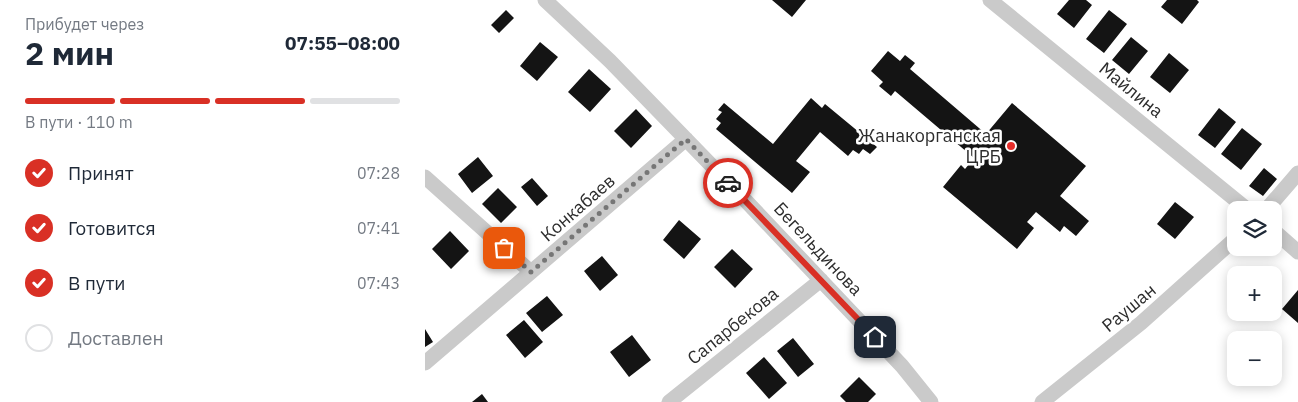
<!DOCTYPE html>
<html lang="ru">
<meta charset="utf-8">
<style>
body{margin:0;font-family:"IBM Plex Sans",sans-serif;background:#f2f2f3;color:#1f2937;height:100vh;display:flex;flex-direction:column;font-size:19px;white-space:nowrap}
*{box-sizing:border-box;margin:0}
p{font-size:16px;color:#747a83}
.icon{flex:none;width:28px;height:28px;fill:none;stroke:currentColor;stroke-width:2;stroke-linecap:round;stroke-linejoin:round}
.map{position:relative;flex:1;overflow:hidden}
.side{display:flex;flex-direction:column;background:#fff;width:425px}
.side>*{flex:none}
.fabs{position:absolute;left:802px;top:201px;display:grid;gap:10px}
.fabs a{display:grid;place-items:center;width:55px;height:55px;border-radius:10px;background:#fff;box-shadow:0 2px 12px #0003;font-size:25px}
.pin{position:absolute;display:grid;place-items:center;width:42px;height:42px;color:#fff;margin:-21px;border-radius:10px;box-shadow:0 2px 8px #0006}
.courier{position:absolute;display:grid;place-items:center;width:50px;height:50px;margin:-25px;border:4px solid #d93025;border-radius:50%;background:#fff;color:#222;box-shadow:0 1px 6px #0007}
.headline em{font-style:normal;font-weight:700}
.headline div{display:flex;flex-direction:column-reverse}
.headline{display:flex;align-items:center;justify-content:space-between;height:85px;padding:0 25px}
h1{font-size:32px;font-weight:700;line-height:38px}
.bar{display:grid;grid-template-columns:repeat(4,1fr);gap:8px 5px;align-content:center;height:60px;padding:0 25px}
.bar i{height:6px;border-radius:4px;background:#e0e1e3}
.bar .current{background:#d93025}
.bar p{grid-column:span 4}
ol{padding:0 25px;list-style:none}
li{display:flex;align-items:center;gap:15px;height:55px}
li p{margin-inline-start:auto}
li .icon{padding:5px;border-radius:50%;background:#d93025;color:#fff;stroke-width:4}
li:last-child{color:#747a83}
li i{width:28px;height:28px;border:2px solid #e0e1e3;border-radius:50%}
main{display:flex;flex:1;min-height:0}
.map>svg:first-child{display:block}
.building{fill:#141414}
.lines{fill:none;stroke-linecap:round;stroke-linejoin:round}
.street{stroke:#cacaca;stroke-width:15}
.done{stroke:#767676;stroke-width:5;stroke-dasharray:0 9}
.route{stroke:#d93025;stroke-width:6}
.poi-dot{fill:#e72e2b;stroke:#fff;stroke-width:2}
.labels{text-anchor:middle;stroke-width:5;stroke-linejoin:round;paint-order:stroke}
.street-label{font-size:18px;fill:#2d2d2d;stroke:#fff}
.poi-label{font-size:18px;fill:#2d2d2d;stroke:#fff;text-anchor:end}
</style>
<main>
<section class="side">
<div class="headline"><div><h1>2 мин</h1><p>Прибудет через</p></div><em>07:55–08:00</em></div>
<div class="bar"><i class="current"></i><i class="current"></i><i class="current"></i><i></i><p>В пути · 110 m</p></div>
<ol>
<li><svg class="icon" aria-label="check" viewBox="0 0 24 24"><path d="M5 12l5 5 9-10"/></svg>Принят<p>07:28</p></li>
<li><svg class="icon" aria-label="check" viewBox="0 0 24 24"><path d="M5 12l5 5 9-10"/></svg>Готовится<p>07:41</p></li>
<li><svg class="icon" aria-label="check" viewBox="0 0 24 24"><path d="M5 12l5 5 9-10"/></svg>В пути<p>07:43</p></li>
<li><i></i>Доставлен</li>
</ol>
</section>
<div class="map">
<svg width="873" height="402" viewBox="0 0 873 402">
<rect width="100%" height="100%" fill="#fff"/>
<path class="building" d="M347,0H381L367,17Z
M644,0H661L667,5L649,28L632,14Z
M742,0H772L774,2L757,24L736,7Z
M81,10L89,18L74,33L66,25Z
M684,10L702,24L679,53L661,39Z
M706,37L723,51L704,74L687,60Z
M115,42L133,57L112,81L95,66Z
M463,51L475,61L480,55L490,63L485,69L561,134L587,103L661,166L635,196L664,221L651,236L639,226L635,232L611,212L602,222L609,228L592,249L518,187L536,165L540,169L549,158L470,91L466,96L454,86L458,82L446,71Z
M744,53L764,70L745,93L725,77Z
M164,69L186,89L165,112L143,92Z
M386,98L397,108L400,104L452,147L445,154L438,149L434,154L428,150L423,156L395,132L371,161L385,172L367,193L291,129L296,123L291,119L297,112L293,110L299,103L348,144Z
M794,108L811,122L790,148L773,135Z
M211,109L227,126L206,148L189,131Z
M817,128L837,144L816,170L796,154Z
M53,157L68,176L47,193L33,174Z
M839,168L852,179L838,196L824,186Z
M107,178L123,196L112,206L96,187Z
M73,188L92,207L76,223L57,204Z
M750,202L769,217L750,239L732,224Z
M254,220L276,239L259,259L238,240Z
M25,231L44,251L26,269L7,249Z
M307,249L328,269L310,288L289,267Z
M177,256L193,275L175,291L159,271Z
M873,290V323L857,309Z
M122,296L138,315L117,332L101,313Z
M99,320L118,342L100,358L81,335Z
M0,329L8,342L0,347Z
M207,335L226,360L204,377L185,352Z
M368,338L389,364L373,377L352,351Z
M339,357L362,383L344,399L321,373Z
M434,377L451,394L443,402H421L415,396Z
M57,394L63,402H47Z"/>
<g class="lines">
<path class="street" d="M120,0L185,61L321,201L477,366L506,402
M565,0L823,210
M0,177L106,272
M841,210L873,173
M849,231L873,252
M0,363L261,139
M244,402L396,280
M617,402L716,323L811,238"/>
</g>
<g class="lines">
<path class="done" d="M79,248L106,272L261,139L303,183"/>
<path class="route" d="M303,183L450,337"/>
</g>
<circle class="poi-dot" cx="586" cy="146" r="5"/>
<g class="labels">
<g class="street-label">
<text transform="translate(706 90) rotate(39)" y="6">Майлина</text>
<text transform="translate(153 208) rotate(-41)" y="6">Конкабаев</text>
<text transform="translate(393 249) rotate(47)" y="6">Бегельдинова</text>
<text transform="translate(704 308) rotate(-40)" y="6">Раушан</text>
<text transform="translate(308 326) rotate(-39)" y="6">Сапарбекова</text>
</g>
<g class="poi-label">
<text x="576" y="142">Жанакорганская<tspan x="576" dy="21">ЦРБ</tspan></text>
</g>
</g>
</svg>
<div class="fabs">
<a><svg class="icon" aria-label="layers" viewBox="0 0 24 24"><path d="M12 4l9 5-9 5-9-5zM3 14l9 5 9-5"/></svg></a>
<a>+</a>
<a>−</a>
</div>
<div class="pin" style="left:79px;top:248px;background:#ea580c"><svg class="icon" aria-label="bag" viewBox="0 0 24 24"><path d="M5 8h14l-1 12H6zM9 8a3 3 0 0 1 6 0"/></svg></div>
<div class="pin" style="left:450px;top:337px;background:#1f2937"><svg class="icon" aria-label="home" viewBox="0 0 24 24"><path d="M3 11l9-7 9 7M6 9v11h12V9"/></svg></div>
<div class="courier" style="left:303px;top:183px"><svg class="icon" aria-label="car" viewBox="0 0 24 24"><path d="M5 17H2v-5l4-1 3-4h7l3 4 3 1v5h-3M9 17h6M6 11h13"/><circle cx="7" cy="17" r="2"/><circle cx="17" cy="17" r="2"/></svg></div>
</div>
</main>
